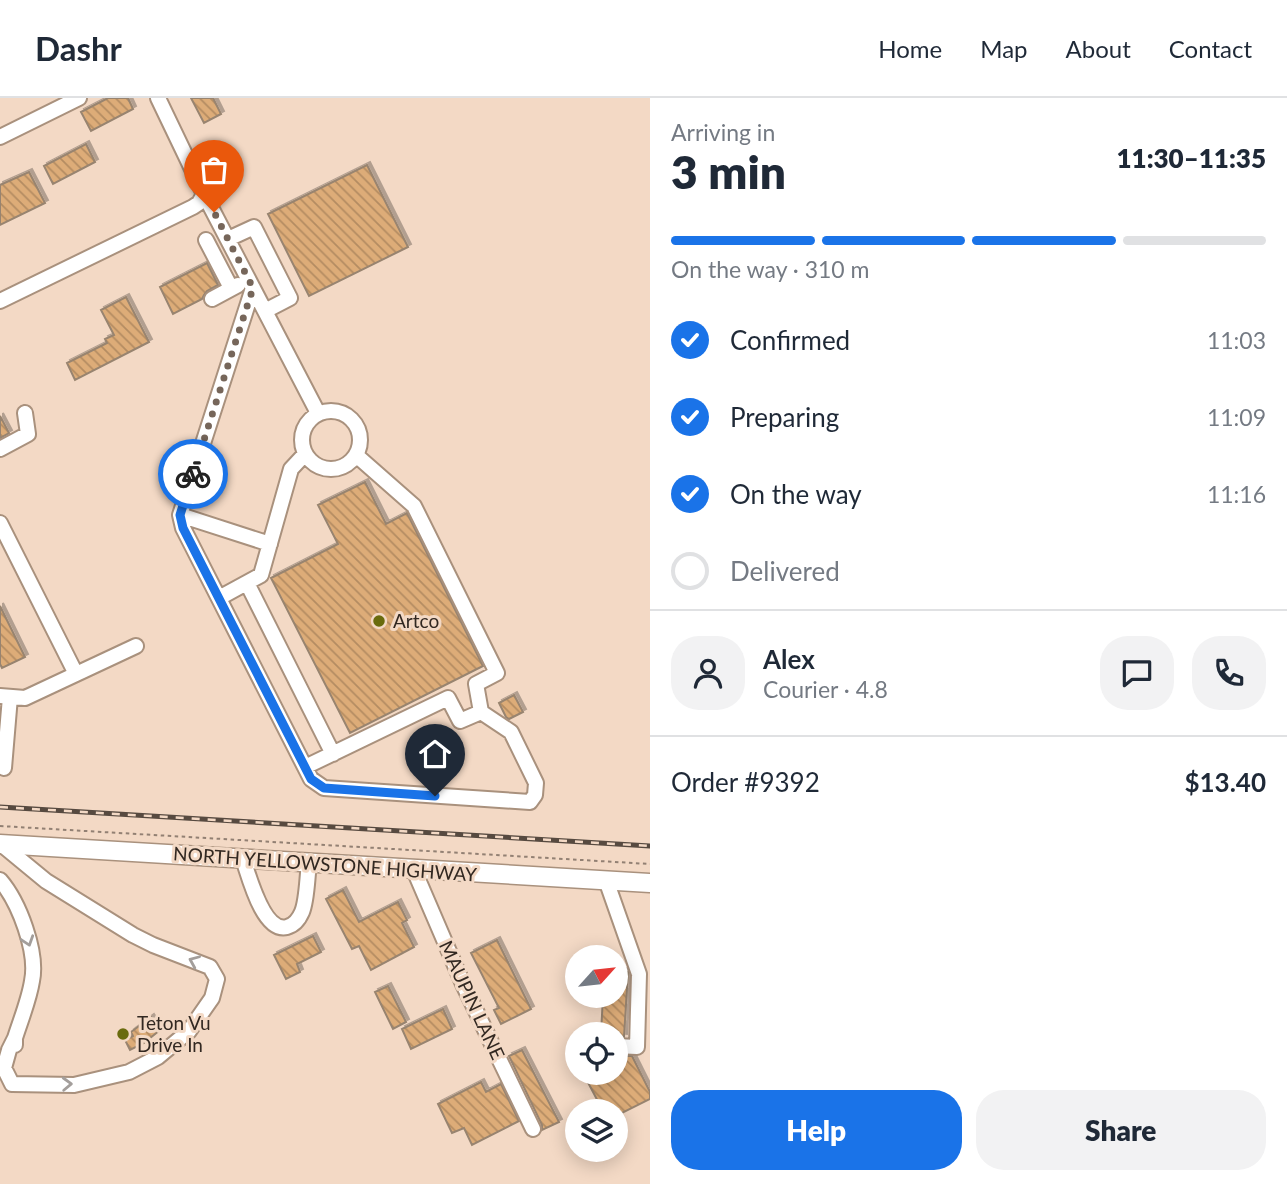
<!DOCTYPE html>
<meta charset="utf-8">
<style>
body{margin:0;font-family:Lato,sans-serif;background:#f2f2f3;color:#1f2937;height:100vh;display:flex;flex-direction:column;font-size:26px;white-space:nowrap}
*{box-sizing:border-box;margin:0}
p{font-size:23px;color:#747a83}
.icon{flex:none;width:38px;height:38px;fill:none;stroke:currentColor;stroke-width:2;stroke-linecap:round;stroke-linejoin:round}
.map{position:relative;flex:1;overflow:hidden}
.details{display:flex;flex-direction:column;background:#fff;width:637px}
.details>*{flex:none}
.needle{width:46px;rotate:63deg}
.buttons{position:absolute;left:565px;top:847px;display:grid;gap:14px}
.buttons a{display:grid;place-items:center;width:63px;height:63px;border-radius:50%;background:#fff;box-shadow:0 4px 18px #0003;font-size:35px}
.pin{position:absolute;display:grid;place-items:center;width:60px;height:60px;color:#fff;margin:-72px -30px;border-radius:50% 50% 50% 0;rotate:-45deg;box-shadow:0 0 7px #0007}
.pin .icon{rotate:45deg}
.courier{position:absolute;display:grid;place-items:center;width:70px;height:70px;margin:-35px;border:5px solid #1a73e8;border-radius:50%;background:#fff;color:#222;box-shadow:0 2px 9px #0007}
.head em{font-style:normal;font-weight:800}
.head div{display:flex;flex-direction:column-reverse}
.head{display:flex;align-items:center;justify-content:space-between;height:119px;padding:0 21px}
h1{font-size:46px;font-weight:800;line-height:52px}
.bar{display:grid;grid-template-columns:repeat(4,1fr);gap:10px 7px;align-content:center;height:84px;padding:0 21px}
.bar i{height:9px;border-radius:5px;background:#e0e1e3}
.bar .current{background:#1a73e8}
.bar p{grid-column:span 4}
.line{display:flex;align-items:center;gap:18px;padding:0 21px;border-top:2px solid #e0e1e3}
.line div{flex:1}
.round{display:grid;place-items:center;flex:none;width:74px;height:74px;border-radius:28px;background:#f2f2f3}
ol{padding:0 21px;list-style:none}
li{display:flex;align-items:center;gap:21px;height:77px}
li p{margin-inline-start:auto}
li .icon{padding:7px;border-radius:50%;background:#1a73e8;color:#fff;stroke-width:4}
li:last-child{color:#747a83}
li i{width:38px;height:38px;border:4px solid #e0e1e3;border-radius:50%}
.cta{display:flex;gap:14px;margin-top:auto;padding:14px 21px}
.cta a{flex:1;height:80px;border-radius:28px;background:#1a73e8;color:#fff;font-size:28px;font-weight:800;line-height:80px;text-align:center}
.cta a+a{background:#f2f2f3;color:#1f2937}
header{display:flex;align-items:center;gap:42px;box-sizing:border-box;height:98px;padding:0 35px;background:#fff;border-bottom:2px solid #e0e1e3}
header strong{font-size:33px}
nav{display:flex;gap:38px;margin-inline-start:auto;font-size:24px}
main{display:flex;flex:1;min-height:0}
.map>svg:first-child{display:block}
.building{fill:url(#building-back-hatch);stroke:#98846f;stroke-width:2;filter:url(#shadow)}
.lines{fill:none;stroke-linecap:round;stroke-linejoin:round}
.minor-casing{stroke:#a9917d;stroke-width:18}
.major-casing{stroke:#a9917d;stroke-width:21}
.path{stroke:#928073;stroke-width:2;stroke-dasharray:3.5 3.5;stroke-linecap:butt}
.minor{stroke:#fff;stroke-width:14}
.major{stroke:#fff;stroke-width:18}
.rail-casing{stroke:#574a40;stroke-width:5}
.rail{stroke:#f3d9c5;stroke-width:2.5;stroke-dasharray:8;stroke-linecap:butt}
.oneway{stroke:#a39e9b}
.done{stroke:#76665a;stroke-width:7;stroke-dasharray:0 12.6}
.route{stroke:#1a73e8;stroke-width:9}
.poi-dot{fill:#696b0d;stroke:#f3d9c5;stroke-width:2.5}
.labels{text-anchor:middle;stroke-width:6;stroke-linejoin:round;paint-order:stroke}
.poi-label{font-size:19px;fill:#322821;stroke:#f3d9c5;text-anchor:start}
.street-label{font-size:19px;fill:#322821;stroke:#f3d9c5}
</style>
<header>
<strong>Dashr</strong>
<nav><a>Home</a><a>Map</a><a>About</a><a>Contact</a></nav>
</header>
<main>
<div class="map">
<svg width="650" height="1086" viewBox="0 0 650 1086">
<defs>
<pattern id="building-back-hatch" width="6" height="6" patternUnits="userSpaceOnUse" patternTransform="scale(1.75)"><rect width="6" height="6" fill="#ddac78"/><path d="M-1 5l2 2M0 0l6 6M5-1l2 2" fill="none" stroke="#b48c62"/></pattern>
<filter id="shadow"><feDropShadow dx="3" dy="-3" stdDeviation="0" flood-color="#0004"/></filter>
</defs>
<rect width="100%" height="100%" fill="#f3d9c5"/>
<path class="building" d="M108,0H128L133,11L91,33L81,14Z
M191,0H213L221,16L204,25Z
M86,46L95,64L53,86L44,68Z
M367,67L408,149L309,198L268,116Z
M29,74L45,105L0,127V87Z
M207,165L218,187L207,193L204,197L202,201L173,216L160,189Z
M126,199L149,244L75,282L67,265L107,245L105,241L114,237L101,212Z
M0,318L9,335L0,340Z
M365,384L386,426L407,415L483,568L350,635L271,480L338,446L318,407Z
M0,508L25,559L2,570L0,566Z
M514,597L523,614L509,621L506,619L499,605Z
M343,792L359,824L398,804L407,822L402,825L414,849L371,872L359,848L352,851L326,801Z
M313,838L321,854L297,866L300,874L286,881L274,857Z
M497,842L531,911L501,926L494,912L499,910L471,855Z
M616,872L628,874L624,939L616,938V936H601L603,898H616Z
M388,888L406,924L393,931L375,894Z
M443,911L452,931L411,951L402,931Z
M151,919L160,932L144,945L130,952L125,942L133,938L131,934Z
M522,952L559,1024L542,1032V1027L509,958Z
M621,958H632L650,994V1001L616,1018V1013H603L583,975H616V960Z
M481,984L486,994L501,986L519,1023L472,1047L464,1030L452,1035L438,1006Z"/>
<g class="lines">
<g class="minor-casing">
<path id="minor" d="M158,0L204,96L318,315
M0,39L79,0
M228,141L254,129L290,200L265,213
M206,142L231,190
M253,190L180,417L183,430L311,681L324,690L530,704L535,697L536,685L511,634L481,614L476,586L497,575L414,408L356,357
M212,201L238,187
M0,203L193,109L199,105L204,96
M302 342a29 29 0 1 1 58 0a29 29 0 1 1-58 0Z
M0,351L28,336L25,315
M180,417L270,446
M0,425L76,576
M247,485L333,656
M219,500L261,477L291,371L305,356
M0,598L25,600L136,548
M305,669L448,600L460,623L481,614
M4,670L10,599
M1,746L46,783L133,837L153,847L210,869L217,881L212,900L189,933L158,959L129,974L74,987L12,986L4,970L9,952L15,940
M243,761C249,778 263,835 287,829C295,827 299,821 302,814C307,802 307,780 309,766
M414,772L463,886L533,1031
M0,782C19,804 38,854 32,883C29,902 21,921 15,940V947
M606,782L639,876L637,949L616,948"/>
</g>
<g class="major-casing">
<path id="major" d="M0,746L650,785"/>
</g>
<path class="path" d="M0,728L650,766"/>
<use href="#minor" class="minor"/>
<use href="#major" class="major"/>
<g class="rail-casing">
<path id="rail" d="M0,709L650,748"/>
</g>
<use href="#rail" class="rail"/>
</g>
<defs><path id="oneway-chevron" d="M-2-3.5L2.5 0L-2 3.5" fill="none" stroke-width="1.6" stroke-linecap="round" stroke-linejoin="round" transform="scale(1.75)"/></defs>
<g class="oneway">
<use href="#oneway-chevron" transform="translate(28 843) rotate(72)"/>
<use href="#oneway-chevron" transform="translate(194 863) rotate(-157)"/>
<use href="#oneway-chevron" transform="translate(67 986) rotate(-2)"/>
</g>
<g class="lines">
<path class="done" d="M193,376L253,190L214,114"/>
<path class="route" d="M193,376L180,417L183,430L311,681L324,690L435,698"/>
</g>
<g class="poi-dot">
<circle cx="379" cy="523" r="7"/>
<circle cx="123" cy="936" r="7"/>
</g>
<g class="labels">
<g class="poi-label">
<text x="393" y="530">Artco</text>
<text x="137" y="932">Teton Vu<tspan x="137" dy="22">Drive In</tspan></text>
</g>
<g class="street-label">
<text transform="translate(325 766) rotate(4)" y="7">NORTH YELLOWSTONE HIGHWAY</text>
<text transform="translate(472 902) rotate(65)" y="7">MAUPIN LANE</text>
</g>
</g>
</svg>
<div class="buttons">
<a><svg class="needle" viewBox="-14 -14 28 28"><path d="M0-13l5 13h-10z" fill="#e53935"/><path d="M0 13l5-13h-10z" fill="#747a83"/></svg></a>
<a><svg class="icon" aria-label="locate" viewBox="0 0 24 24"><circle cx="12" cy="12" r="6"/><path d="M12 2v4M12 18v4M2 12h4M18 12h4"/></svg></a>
<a><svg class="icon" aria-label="layers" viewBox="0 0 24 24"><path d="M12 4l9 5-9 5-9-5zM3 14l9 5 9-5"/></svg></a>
</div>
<div class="pin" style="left:214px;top:114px;background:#ea580c"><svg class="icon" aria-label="bag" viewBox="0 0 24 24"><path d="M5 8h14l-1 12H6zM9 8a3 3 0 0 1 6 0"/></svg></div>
<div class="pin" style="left:435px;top:698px;background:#1f2937"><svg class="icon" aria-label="home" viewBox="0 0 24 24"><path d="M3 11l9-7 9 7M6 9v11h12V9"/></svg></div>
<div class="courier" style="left:193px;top:376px"><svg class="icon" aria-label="bike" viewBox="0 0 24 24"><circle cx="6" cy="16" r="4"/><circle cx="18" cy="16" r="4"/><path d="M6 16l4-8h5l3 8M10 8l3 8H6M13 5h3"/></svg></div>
</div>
<section class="details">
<div class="head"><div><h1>3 min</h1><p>Arriving in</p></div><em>11:30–11:35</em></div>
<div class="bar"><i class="current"></i><i class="current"></i><i class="current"></i><i></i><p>On the way · 310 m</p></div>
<ol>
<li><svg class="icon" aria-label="check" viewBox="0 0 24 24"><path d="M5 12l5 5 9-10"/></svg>Confirmed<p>11:03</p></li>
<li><svg class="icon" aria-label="check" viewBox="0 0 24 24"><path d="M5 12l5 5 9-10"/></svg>Preparing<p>11:09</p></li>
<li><svg class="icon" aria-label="check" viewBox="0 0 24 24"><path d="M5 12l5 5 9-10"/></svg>On the way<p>11:16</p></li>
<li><i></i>Delivered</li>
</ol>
<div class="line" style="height:126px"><a class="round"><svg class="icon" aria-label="person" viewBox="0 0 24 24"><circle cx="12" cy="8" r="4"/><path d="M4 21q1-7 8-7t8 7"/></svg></a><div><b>Alex</b><p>Courier · 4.8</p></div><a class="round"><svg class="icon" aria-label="chat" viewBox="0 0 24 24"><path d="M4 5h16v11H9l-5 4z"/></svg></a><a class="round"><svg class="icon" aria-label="phone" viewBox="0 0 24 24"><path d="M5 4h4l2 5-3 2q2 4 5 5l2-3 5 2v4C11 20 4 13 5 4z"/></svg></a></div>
<div class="line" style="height:91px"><div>Order #9392</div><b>$13.40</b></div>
<div class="cta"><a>Help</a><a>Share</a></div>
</section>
</main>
